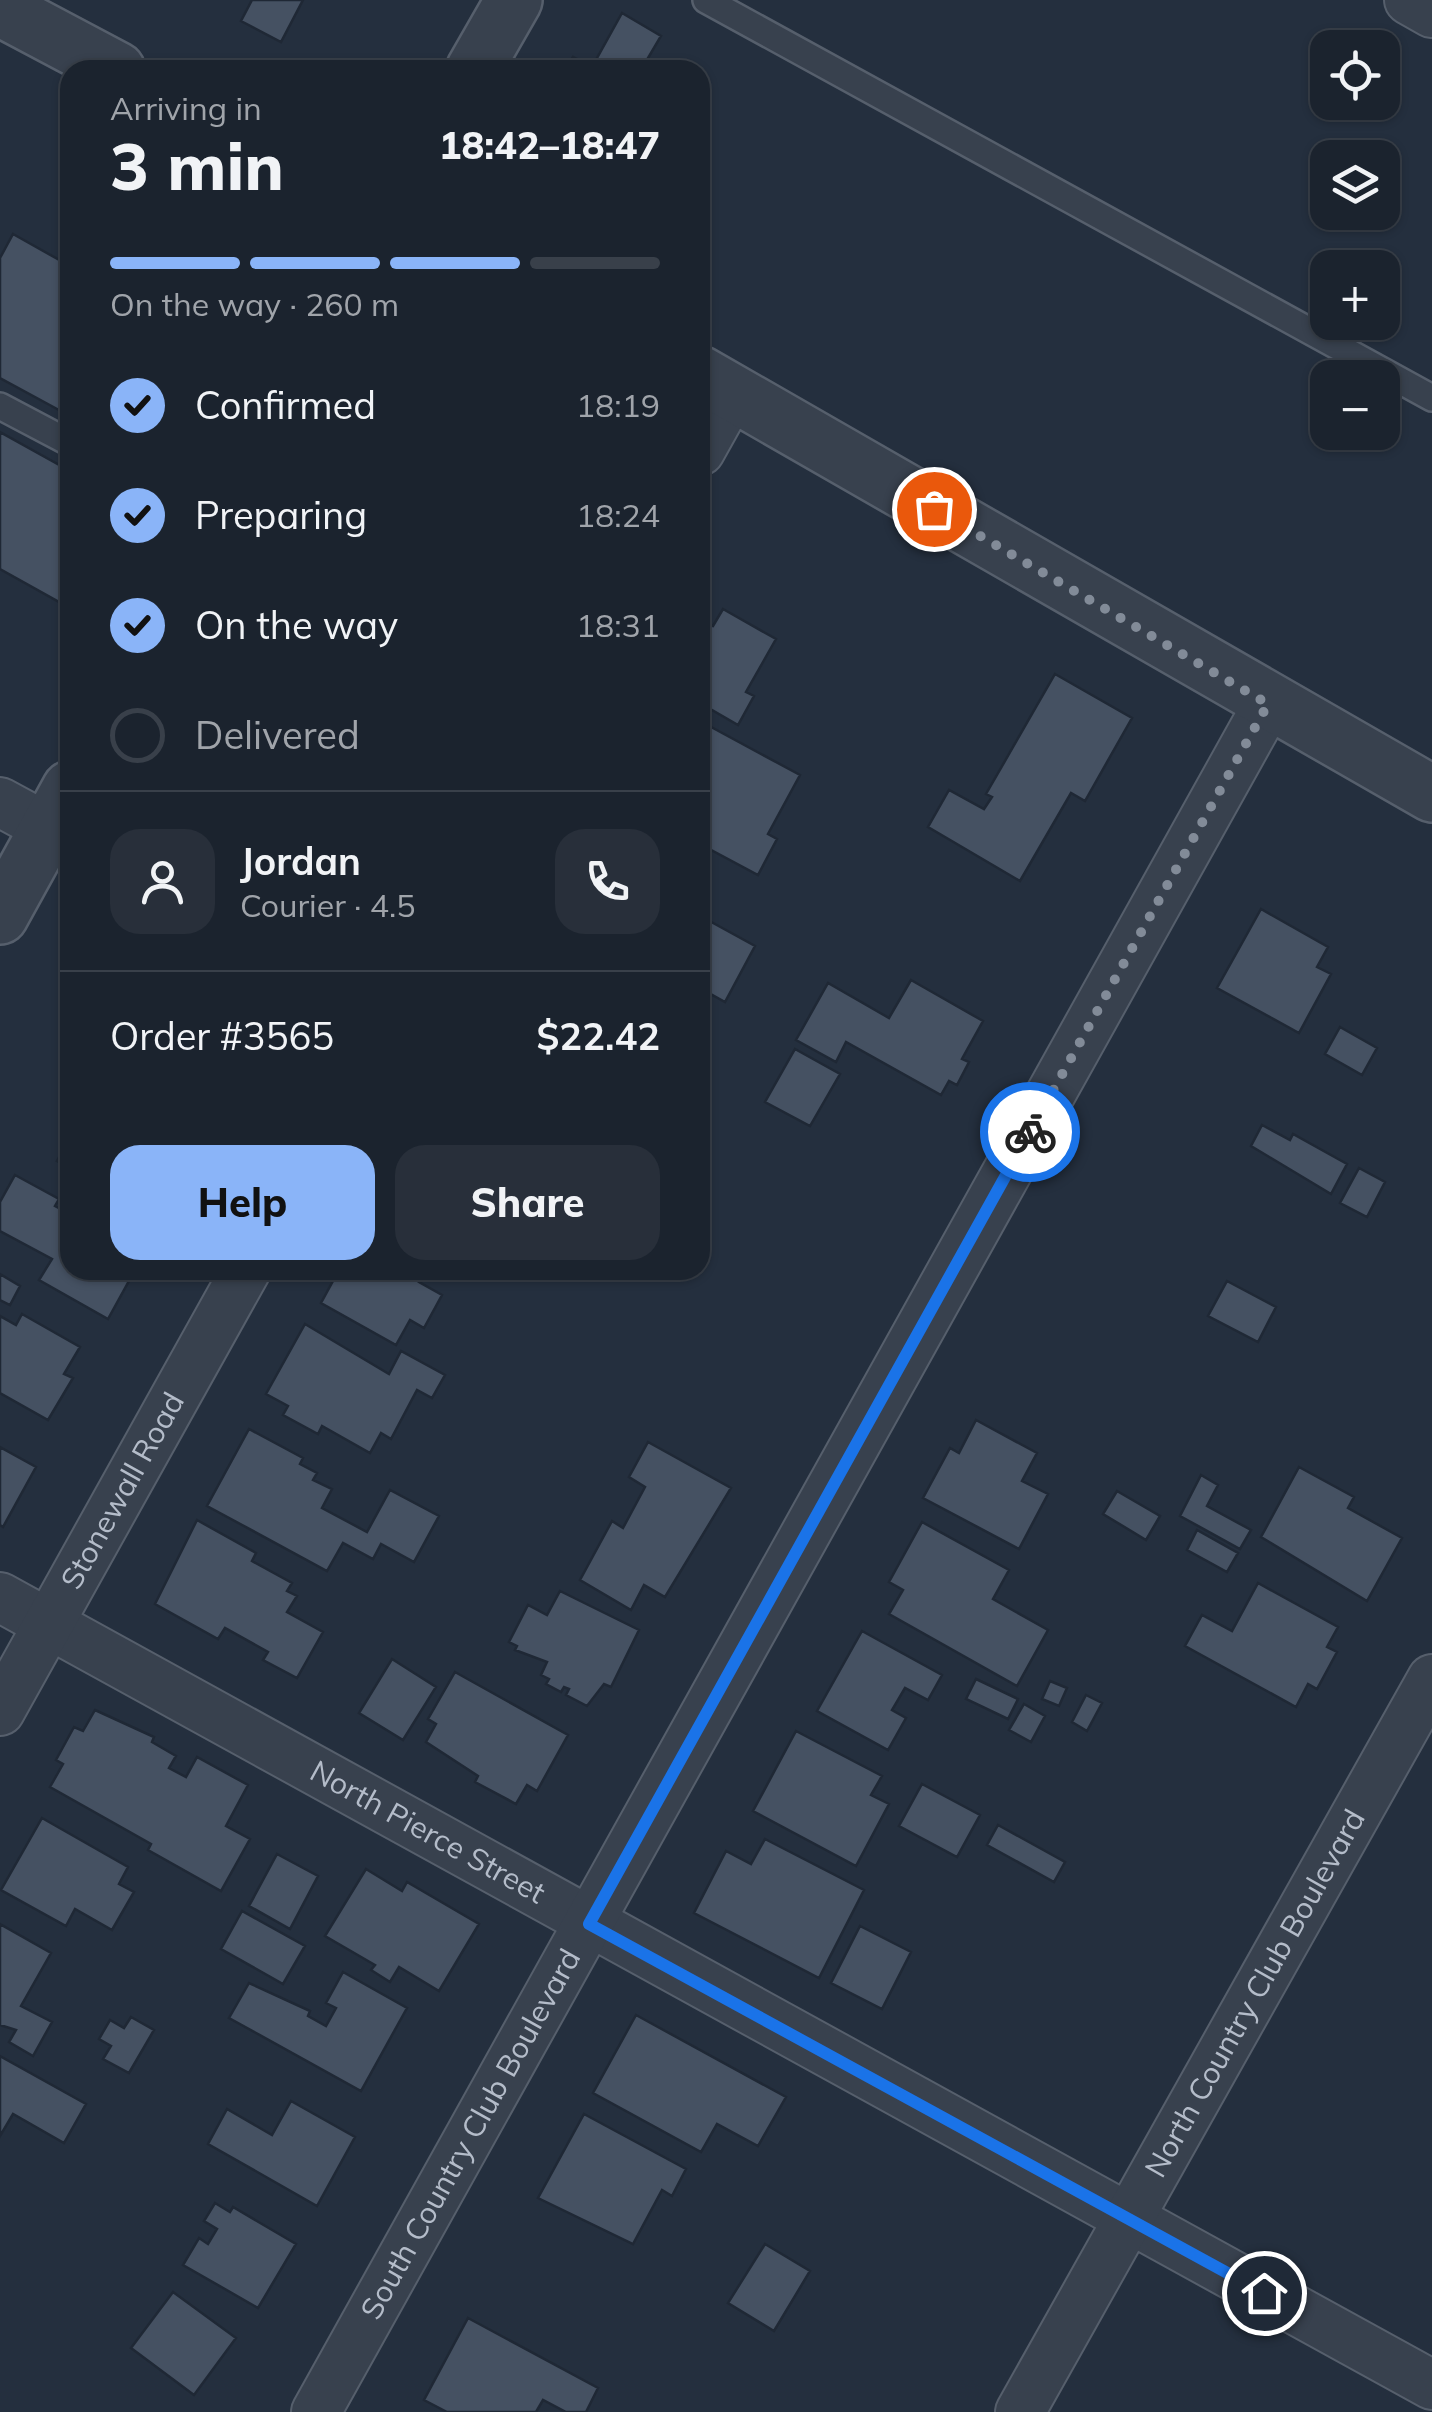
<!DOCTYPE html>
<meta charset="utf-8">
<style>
body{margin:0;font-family:Mulish,sans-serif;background:#282f3a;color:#f1f3f6;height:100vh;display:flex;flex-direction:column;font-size:38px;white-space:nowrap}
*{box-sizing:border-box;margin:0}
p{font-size:32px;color:#a0a4aa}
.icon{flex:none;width:55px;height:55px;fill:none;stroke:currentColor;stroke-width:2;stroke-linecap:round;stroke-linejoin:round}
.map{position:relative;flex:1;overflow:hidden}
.side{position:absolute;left:60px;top:60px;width:650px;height:1220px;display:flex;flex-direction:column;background:#1b232e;border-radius:30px;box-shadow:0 2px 8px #0004,0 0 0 2px #39404a}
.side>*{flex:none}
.controls{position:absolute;left:1310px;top:30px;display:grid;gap:20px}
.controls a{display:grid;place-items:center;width:90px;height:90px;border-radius:20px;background:#1b232e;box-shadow:0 2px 8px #0004,0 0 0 2px #39404a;font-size:50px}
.pin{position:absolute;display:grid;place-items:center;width:85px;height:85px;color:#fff;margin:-42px;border:5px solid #fff;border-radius:50%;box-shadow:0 2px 10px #0007}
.courier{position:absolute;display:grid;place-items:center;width:100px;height:100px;margin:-50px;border:8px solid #1a73e8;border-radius:50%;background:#fff;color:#222;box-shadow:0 2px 12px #0007}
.head em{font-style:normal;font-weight:800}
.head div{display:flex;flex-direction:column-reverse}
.head{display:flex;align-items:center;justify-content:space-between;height:170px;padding:0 50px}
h1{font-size:65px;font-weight:800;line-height:75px}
.bar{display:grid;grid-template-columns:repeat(4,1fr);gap:15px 10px;align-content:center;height:120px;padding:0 50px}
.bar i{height:12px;border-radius:8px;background:#39404a}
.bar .current{background:#8ab4f8}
.bar p{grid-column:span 4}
.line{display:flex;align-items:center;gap:25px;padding:0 50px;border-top:2px solid #39404a}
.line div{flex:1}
.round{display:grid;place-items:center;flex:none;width:105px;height:105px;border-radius:30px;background:#282f3a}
ol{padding:0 50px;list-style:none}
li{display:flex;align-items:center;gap:30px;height:110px}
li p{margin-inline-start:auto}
li .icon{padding:10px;border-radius:50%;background:#8ab4f8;color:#111;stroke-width:4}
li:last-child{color:#a0a4aa}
li i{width:55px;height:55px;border:5px solid #39404a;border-radius:50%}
.cta{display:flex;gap:20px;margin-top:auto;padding:20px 50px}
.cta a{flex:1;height:115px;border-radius:30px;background:#8ab4f8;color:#111;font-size:40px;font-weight:800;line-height:115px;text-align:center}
.cta a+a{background:#282f3a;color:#f1f3f6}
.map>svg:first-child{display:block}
.building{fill:#455162;stroke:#1f2835;stroke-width:2.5}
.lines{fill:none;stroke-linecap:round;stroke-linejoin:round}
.service-casing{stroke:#565f6c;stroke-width:30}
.minor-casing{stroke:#565f6c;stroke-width:52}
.tertiary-casing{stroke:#565f6c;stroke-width:60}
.service{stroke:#38414e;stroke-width:25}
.minor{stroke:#38414e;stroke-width:48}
.tertiary{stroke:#38414e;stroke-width:55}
.done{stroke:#828b98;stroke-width:10;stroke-dasharray:0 18}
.route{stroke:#1a73e8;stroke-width:12}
.labels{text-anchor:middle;stroke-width:8;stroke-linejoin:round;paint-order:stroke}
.street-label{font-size:30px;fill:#b4bcc9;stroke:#1d2633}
</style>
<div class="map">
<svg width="1432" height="2412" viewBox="0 0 1432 2412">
<rect width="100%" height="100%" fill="#242f3e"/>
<path class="building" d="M252,0H303L281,42L241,21Z
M622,13L661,36L641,70H565L573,57L592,67Z
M13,234L70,266V416L0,378V258Z
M0,432L70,471V608L0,569Z
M723,609L776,639L746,692L754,696L738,725L700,703V623L713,626Z
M1055,674L1132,718L1085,801L1071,793L1020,881L928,827L949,790L984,809L992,797L986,794Z
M700,721L800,775L768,834L777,839L758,875L700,844Z
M1261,909L1328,947L1317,967L1331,974L1299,1033L1217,988Z
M704,918L755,946L725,1002L700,988Z
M911,980L983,1021L962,1059L969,1062L957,1085L949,1081L941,1095L846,1042L836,1062L796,1040L828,983L889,1018Z
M1340,1027L1377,1048L1362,1075L1325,1054Z
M795,1049L840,1074L810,1126L765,1102Z
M1262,1125L1290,1140L1293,1134L1347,1164L1331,1194L1251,1146Z
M70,1137V1168L57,1161Z
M1359,1168L1385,1182L1367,1217L1340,1203Z
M15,1175L59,1199L55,1206L70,1214V1270H135L108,1319L39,1280L52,1259L0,1231V1202Z
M339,1270H426L419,1282L442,1295L424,1328L410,1320L396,1345L321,1303Z
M0,1274L20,1286L10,1305L0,1300Z
M1227,1281L1276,1307L1258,1342L1208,1316Z
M22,1314L80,1347L64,1374L73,1378L48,1420L0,1393V1316L16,1325Z
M305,1324L389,1374L401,1351L445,1375L432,1398L417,1390L391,1439L381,1433L370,1453L322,1426L318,1434L283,1415L288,1406L266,1394Z
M976,1420L1037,1453L1022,1481L1048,1494L1019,1549L923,1498L950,1448L959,1453Z
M249,1429L303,1458L300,1464L317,1473L313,1480L332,1489L322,1508L367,1532L390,1490L439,1516L414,1562L381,1544L373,1559L343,1543L327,1571L207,1506Z
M648,1442L731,1488L665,1597L644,1585L631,1610L580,1580L612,1521L623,1528L645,1487L629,1477Z
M0,1447L36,1467L3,1527L0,1525Z
M1299,1467L1354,1497L1348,1508L1402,1538L1367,1601L1261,1537Z
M1201,1475L1218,1485L1207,1506L1251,1530L1240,1549L1180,1516Z
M1117,1491L1160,1516L1146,1540L1103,1514Z
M197,1520L256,1553L252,1561L292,1583L287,1591L297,1596L287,1612L323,1632L297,1678L263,1660L268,1652L225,1628L218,1639L155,1604Z
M922,1522L1009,1570L993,1599L1048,1630L1017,1686L889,1614L903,1590L889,1582Z
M1197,1530L1238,1553L1227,1572L1187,1550Z
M1258,1583L1338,1627L1327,1647L1337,1652L1317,1689L1308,1684L1296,1707L1185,1646L1202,1615L1232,1631Z
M560,1591L639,1630L611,1687L604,1684L587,1706L566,1695L569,1689L564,1687L561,1692L546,1684L549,1679L541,1675L547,1662L515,1650L517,1646L509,1642L528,1605L547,1615Z
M862,1631L942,1675L928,1700L905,1688L892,1710L906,1718L888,1750L817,1711Z
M392,1659L436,1687L403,1740L359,1713Z
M455,1672L568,1735L537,1791L527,1785L516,1804L475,1782L478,1776L426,1742L436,1724L428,1719Z
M976,1679L1018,1699L1008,1719L966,1699Z
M1050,1681L1067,1688L1059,1706L1042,1699Z
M1086,1695L1102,1703L1087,1731L1072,1722Z
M1024,1704L1045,1716L1031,1742L1009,1730Z
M95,1710L154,1737L152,1742L176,1756L169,1768L186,1777L197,1757L248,1785L226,1826L250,1839L221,1891L148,1850L151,1844L50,1787L63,1764L56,1760L74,1727L83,1731Z
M796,1731L882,1776L871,1795L889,1804L856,1866L753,1811Z
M922,1784L980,1815L957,1857L899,1826Z
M42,1818L128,1867L119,1884L134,1892L112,1930L75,1909L66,1926L1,1890Z
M998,1825L1065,1862L1054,1882L987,1845Z
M765,1839L864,1890L819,1978L694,1913L726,1851L751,1864Z
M277,1854L318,1876L290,1929L249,1906Z
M366,1869L402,1891L407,1882L479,1924L439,1991L399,1967L390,1982L371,1970L375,1965L325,1936Z
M242,1911L305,1946L283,1984L221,1949Z
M0,1924L51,1953L21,2006L52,2022L33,2056L9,2042L16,2030L0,2025Z
M860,1926L911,1952L882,2009L831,1983Z
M343,1972L407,2008L361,2091L229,2018L249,1983L310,2011L308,2016L326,2026L336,2008L326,2003Z
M636,2015L786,2097L758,2146L717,2124L701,2152L593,2093Z
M131,2017L154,2030L129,2073L103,2059L111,2046L99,2039L110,2020L124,2028Z
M0,2056L86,2104L64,2143L13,2114L0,2136Z
M291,2101L355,2137L317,2206L208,2144L227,2109L272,2135Z
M584,2114L686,2169L672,2196L662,2190L633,2244L538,2198Z
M215,2203L230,2212L233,2207L296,2244L258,2308L183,2265L199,2238L208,2244L217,2229L204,2221Z
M765,2244L810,2271L774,2331L728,2303Z
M173,2292L236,2338L194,2395L131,2348Z
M468,2318L598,2388L586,2412H566L543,2400L536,2412H447L424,2400Z"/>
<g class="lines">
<g class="service-casing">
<path id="service" d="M706,0L1432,398
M0,406L70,443"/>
</g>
<g class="minor-casing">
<g id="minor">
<path d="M1409,0L1432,13"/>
<path d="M700,451L733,392"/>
<path d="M0,802L48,828"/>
<path id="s1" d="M0,1597L1432,2385"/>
<path id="s2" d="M0,1711L246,1270"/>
<path id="s3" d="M316,2412L1268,704"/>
<path id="s4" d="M1020,2412L1432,1679"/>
</g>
</g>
<g class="tertiary-casing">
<path id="tertiary" d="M0,8L117,70
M474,70L514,0
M700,374L1432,794
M0,916L70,789"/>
</g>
<use href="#service" class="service"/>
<use href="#minor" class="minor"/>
<use href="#tertiary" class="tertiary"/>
</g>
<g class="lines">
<path class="done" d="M934,509L1268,704L1030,1132"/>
<path class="route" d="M1030,1132L589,1924L1264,2293"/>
</g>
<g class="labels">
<g class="street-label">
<text dy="10" stroke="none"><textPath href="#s2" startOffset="252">Stonewall Road</textPath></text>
<text dy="10" stroke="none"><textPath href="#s1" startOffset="488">North Pierce Street</textPath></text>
<text dy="10" stroke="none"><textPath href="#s4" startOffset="480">North Country Club Boulevard</textPath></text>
<text dy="10" stroke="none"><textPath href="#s3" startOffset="318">South Country Club Boulevard</textPath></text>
</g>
</g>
</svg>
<div class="controls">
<a><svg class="icon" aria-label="locate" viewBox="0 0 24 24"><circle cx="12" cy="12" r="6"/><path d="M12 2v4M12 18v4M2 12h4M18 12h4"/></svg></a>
<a><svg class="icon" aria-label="layers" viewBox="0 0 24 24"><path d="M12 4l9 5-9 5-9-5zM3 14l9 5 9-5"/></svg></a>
<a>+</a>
<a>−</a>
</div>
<div class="pin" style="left:934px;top:509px;background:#ea580c"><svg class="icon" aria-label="bag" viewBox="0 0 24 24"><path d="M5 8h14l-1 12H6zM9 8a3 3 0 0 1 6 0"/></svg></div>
<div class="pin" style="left:1264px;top:2293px;background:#1f2937"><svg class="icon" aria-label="home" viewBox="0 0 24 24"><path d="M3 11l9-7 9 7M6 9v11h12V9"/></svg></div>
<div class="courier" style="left:1030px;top:1132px"><svg class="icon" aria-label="bike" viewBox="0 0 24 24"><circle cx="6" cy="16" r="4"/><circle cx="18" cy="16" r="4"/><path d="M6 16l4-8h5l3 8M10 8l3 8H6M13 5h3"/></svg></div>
<section class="side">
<div class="head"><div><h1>3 min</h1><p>Arriving in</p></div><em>18:42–18:47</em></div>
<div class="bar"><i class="current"></i><i class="current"></i><i class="current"></i><i></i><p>On the way · 260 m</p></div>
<ol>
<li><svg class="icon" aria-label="check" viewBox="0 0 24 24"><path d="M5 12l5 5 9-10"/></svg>Confirmed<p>18:19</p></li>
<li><svg class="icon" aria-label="check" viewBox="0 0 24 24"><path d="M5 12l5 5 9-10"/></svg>Preparing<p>18:24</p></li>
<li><svg class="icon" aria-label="check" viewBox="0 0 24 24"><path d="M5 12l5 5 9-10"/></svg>On the way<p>18:31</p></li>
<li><i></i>Delivered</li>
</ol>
<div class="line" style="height:180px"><a class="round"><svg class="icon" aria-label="person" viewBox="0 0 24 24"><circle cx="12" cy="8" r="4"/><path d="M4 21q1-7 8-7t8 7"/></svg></a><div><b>Jordan</b><p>Courier · 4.5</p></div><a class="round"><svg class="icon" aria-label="phone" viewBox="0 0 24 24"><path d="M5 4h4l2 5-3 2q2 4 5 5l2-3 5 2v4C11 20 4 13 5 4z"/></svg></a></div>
<div class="line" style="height:130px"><div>Order #3565</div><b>$22.42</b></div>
<div class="cta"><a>Help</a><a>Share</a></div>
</section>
</div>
